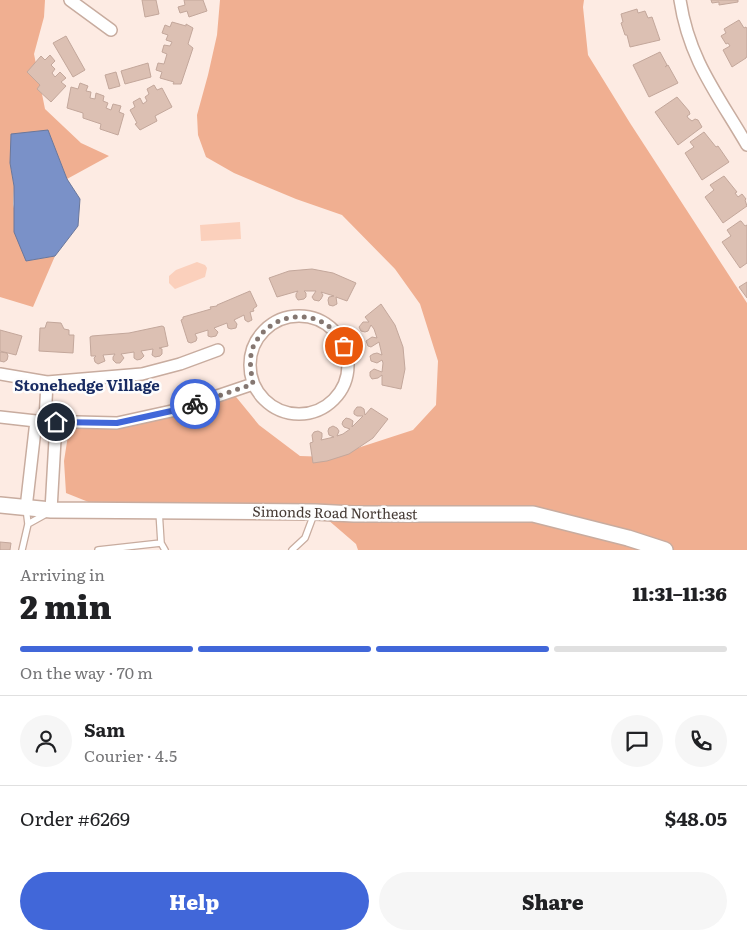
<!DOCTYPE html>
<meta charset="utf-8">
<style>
body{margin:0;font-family:Literata,serif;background:#f6f6f6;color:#202124;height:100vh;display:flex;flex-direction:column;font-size:19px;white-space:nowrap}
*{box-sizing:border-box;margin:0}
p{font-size:16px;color:#757577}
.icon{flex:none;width:28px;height:28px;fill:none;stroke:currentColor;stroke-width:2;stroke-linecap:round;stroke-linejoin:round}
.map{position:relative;height:550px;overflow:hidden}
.side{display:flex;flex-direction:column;background:#fff;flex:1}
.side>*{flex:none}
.pin{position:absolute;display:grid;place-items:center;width:42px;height:42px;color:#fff;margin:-21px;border:2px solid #fff;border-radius:50%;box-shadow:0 1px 5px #0007}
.courier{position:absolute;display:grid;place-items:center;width:50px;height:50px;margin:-25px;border:4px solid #4167d9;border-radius:50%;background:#fff;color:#222;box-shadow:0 1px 6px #0007}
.overview em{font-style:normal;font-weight:800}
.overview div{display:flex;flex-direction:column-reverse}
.overview{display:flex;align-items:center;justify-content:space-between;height:85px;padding:0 20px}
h1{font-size:32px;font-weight:800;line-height:38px}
.bar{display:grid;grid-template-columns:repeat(4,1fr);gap:8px 5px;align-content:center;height:60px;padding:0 20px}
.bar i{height:6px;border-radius:4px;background:#e0e0e0}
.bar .current{background:#4167d9}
.bar p{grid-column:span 4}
.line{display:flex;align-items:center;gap:12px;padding:0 20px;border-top:1px solid #e0e0e0}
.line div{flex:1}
.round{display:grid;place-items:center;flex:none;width:52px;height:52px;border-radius:26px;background:#f6f6f6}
.button{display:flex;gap:10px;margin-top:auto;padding:10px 20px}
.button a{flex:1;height:58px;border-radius:30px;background:#4167d9;color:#fff;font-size:20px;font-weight:800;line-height:58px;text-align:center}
.button a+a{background:#f6f6f6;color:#202124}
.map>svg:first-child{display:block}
.green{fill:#fbd0bc}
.forest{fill:#f0af91}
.water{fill:#7a91c8;stroke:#6a779b}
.building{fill:#dcc0b3;stroke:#c3a79b}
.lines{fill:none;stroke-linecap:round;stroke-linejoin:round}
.lane-casing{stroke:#c8ac9f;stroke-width:8}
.street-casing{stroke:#c8ac9f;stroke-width:14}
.secondary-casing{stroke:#c8ac9f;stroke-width:18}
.lane{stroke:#fff;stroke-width:5.5}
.street{stroke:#fff;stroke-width:11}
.secondary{stroke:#fff;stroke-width:15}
.done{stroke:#857771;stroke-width:5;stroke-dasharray:0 9}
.route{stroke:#4167d9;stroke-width:6}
.labels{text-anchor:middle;stroke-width:5;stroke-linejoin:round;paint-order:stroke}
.street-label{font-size:14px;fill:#443933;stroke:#fdfdfd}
.neighbourhood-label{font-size:15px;font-weight:bold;fill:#182b62;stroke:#fdfdfd}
</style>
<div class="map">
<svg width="747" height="550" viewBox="0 0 747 550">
<rect width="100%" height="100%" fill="#fdebe3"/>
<path class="green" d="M240,222L241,239L201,241L200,225Z
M197,262L205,265L207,268L205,277L175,289L169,283V276L176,270Z"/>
<path class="forest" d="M0,0H45L44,17L34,54L45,109L81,143L109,156L67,179L48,131L10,163L14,186L13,204L26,261L55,256L33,307L0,297Z
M220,0H584L583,7L588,55L630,123L747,303V550H358L356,544L320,513L111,511L66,493L64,461L69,429L117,423L232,392L259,425L300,456L330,457L413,430L436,405L438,361L420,304L395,269L342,215L296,199L234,173L206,157L198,135L197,115L208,75L217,35Z"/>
<path class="water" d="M48,130L67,179L80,199L78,226L55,256L26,261L14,232V186L10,163L11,134Z"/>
<path class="building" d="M142,0H156L159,14L145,17Z
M184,0H203L207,11L189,17L187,11L180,13L178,7L185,5Z
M711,0H738V2L719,5V2L712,3Z
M637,9L638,13L645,11L648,18L652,17L660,40L630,47L627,35H625L621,23L623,22L621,14Z
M739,20L744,28L746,27L747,29V56L746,58L732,67L723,50L730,46L728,43L726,44L721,36L726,33L724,29Z
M172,22L186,26V24L193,28L188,44L193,48L181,84H173L174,82L160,78L162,72L156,70L158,63L164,64L167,54L162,52L164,45L170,46L172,42L166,40L168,35L162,33L165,25L170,27Z
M66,36L85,70L73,77L53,43Z
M660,52L667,65L665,67L668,65L678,83L649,97L633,65Z
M50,55L55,61L51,65L55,69L52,73L55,77L60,72L66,78L61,82L66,86L51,102L37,89L40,85L27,72L41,56L45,60Z
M148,63L151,77L125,84L121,71Z
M116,72L120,86L109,89L105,75Z
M80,83L88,86L86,91L91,92L90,98L95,99L96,93L104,96L103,101L108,103L106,108L111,110L113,104L121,106L119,112L124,114L118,135L100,129L101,124L83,118V113L67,108L71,87L78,89Z
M154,85L157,90L162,88L172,107L155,116L157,121L140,130L135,124L137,123L130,110L135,107L133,102L140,98L143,104L147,101L145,97L149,94L147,89Z
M677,97L689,111L690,114L687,116L688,118L692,121L695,119L698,120L702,127L678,145L655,112Z
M704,132L716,147L718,146L729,162L702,180L685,153L694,147L690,142Z
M724,176L737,192L735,193L738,197L742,194L746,199L745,200L747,206L723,223L705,197L714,190L710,185Z
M740,221H741L745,226L747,225V263L740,268L722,242L731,236L727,230Z
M312,269L333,273L356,283L347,301L336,297L337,304L333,306L329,305L328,300L329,297L334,296L321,292L323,295L321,299L319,301L314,300L312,297L316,291H304L306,293V297L304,299L298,300L296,297V294L298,291L277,297L269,278L289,271Z
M747,282V298L739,287Z
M250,291L257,306L253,309L254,311L250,312L252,320L248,322L245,320L244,315L234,320L237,324L236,328L231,329L228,328L227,323L214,328L218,332L216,336L211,337L208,336V330L195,334L197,338L196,341L191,343L188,342L181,320L183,319V317L211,309L210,307L217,306V305Z
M381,304L395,325L403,347L405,369L401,389L382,385V375L378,378L372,379L370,376V372L374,369L382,372L383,363L382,360L377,363L371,361L370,356L373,354L377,353L382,355L379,342L371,347L368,346L366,341L372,337L377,338L374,329L371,325L368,331L365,332L361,331L359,327L363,322H369L365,317Z
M47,322L61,323L64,329L69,330V335H74L73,353L39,351L40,328H45Z
M162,326L164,327L168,346L159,348L162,349V354L160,356L155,357L152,355L153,349L141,351L144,356L141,359L137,360L134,358V352L121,354L124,358L120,363H116L113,360V357L115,354L103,355L105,361L98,364L95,362L94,358L96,356H91L90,337L92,336L129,333Z
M0,330L22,336L16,355L0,351Z
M0,352L7,353L8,356L7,360L4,362L0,361Z
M357,407H361L364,409L365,415L371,408L388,419L373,438L349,454L327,461L313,463L310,443L313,442L312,435L314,432L318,431L322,433V437L321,440L334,437L329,435L328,431L329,428L333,426L337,428L339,431L337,436L343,434L350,429L344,427L342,424L343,421L346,418L350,419L353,421L352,427L363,416H357L354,414V411Z
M0,542L11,543L10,550H0Z"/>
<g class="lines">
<g class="lane-casing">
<path id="lane" d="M159,511L161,543L165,550
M28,524L46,514
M22,550L28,524L26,508
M98,550L161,543
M292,550L305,538L314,514"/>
</g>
<g class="street-casing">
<path id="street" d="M70,0L111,30
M680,0C689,60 718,95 747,145
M250 365a49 49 0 1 1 98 0a49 49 0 1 1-98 0Z
M0,374L47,382L142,374L180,364L218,350
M0,417L36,421L117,423L176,410L253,384
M45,421L47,382
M26,508L36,421
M51,510L56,422"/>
</g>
<g class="secondary-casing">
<path id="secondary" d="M0,505L51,510L315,512L354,514H533L628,538L665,550"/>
</g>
<use href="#lane" class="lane"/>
<use href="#street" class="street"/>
<use href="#secondary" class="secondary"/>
</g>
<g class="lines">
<path class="done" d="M195,404L253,384C251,371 248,358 254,345C269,315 309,307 333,330C338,334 341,341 344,346"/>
<path class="route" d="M56,422L117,423L176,410L195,404"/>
</g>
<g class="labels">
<g class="street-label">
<text transform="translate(335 513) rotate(1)" y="5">Simonds Road Northeast</text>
</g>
<g class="neighbourhood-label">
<text x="87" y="391">Stonehedge Village</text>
</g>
</g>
</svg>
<div class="pin" style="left:344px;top:346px;background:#ea580c"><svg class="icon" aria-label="bag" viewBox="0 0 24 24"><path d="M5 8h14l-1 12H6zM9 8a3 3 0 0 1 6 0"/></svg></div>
<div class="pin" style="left:56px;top:422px;background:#1f2937"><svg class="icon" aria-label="home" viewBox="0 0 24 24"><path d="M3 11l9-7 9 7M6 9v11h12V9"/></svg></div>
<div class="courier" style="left:195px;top:404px"><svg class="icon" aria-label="bike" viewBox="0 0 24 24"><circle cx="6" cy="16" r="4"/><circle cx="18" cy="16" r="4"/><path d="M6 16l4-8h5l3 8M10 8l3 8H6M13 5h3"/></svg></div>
</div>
<section class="side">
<div class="overview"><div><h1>2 min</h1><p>Arriving in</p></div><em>11:31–11:36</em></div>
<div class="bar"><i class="current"></i><i class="current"></i><i class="current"></i><i></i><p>On the way · 70 m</p></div>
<div class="line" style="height:90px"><a class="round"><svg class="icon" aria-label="person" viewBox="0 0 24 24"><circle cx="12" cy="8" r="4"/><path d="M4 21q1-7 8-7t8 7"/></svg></a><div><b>Sam</b><p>Courier · 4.5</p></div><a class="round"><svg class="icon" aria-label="chat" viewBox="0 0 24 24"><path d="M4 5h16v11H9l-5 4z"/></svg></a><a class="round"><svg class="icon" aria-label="phone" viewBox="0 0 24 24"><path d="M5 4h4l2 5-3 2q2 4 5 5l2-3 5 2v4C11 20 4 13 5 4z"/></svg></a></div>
<div class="line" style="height:65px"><div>Order #6269</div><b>$48.05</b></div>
<div class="button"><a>Help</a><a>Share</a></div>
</section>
